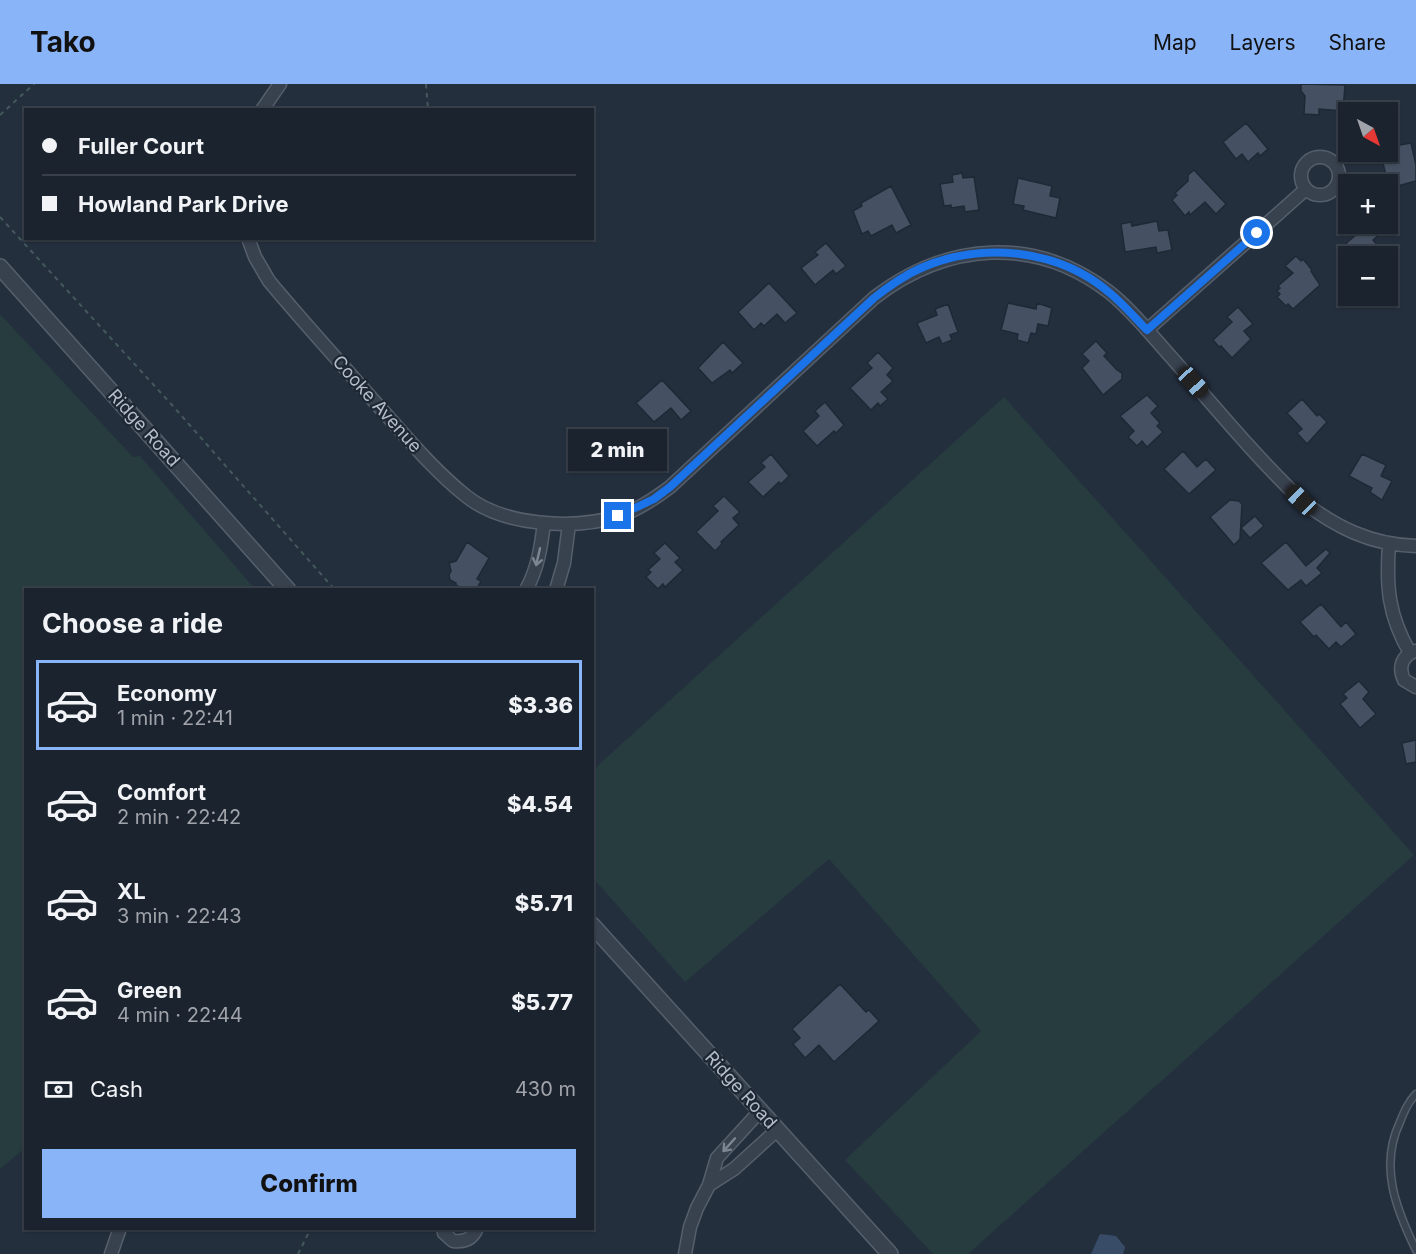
<!DOCTYPE html>
<meta charset="utf-8">
<style>
body{margin:0;font-family:Inter,sans-serif;background:#242b36;color:#f1f3f6;height:100vh;display:flex;flex-direction:column;font-size:22px;white-space:nowrap}
*{box-sizing:border-box;margin:0}
p{font-size:20px;color:#a0a4aa}
.icon{flex:none;width:33px;height:33px;fill:none;stroke:currentColor;stroke-width:2;stroke-linecap:round;stroke-linejoin:round}
.map{position:relative;flex:1;overflow:hidden}
.details{position:absolute;left:24px;top:504px;width:570px;height:642px;display:flex;flex-direction:column;background:#1b232e;border-radius:0px;box-shadow:0 2px 4px #0004,0 0 0 2px #39404a}
.details>*{flex:none}
.top-card{position:absolute;left:24px;top:24px;width:570px;height:132px;border-radius:0px;box-shadow:0 2px 4px #0004,0 0 0 2px #39404a;display:grid;align-content:center;height:132px;padding:0 18px;background:#1b232e}
.needle{width:39px;rotate:140deg}
.tools{position:absolute;left:1338px;top:18px;display:grid;gap:12px}
.tools a{display:grid;place-items:center;width:60px;height:60px;border-radius:0px;background:#1b232e;box-shadow:0 2px 4px #0004,0 0 0 2px #39404a;font-size:30px}
.end{position:absolute;width:27px;height:27px;margin:-14px;border:8px solid #1a73e8;background:#fff;box-shadow:0 0 0 3px #fff}
.from{border-radius:50%}
.bubble{position:absolute;height:42px;border-radius:0px;background:#1b232e;box-shadow:0 2px 4px #0004,0 0 0 2px #39404a;font-size:20px;font-weight:800;line-height:42px;text-align:center}
.car{position:absolute;width:18px;height:36px;margin:-18px -9px;border-radius:8px;box-shadow:0 0 4px 2px #0007;background:linear-gradient(#222 24%,#8ab4d8 0 40%,#222 0 76%,#8ab4d8 0 86%,#222 0)}
.top-card b{display:flex;align-items:center;gap:21px;height:57px;font-size:22px}
.top-card b+b{border-top:2px solid #39404a}
.top-card i{width:15px;height:15px;background:#f1f3f6}
ul{padding:0;list-style:none}
li{display:flex;align-items:center;gap:18px;height:90px;margin:0 12px 9px;padding:0 6px;border:3px solid transparent;border-radius:0px}
li div{flex:1}
li b{display:block;font-size:22px}
li em{font-style:normal;font-weight:800}
li.active{border-color:#8ab4f8}
li>.icon{width:54px;height:54px;stroke-width:1.5}
h2{padding:0 18px;font-size:27px;line-height:72px}
.pay{display:flex;align-items:center;gap:15px;height:66px;padding:0 18px;font-size:22px}
.pay p{margin-inline-start:auto}
.cta{display:flex;gap:12px;margin-top:auto;padding:12px 18px}
.cta a{flex:1;height:69px;border-radius:0px;background:#8ab4f8;color:#111;font-size:24px;font-weight:800;line-height:69px;text-align:center}
header{display:flex;align-items:center;gap:36px;box-sizing:border-box;height:84px;padding:0 30px;background:#8ab4f8;color:#111}
header strong{font-size:28px}
nav{display:flex;gap:33px;margin-inline-start:auto;font-size:21px}
.map>svg:first-child{display:block}
.green{fill:#263c3f}
.water{fill:#394c67}
.building{fill:#455162;stroke:#1f2835;stroke-width:1.5}
.lines{fill:none;stroke-linecap:round;stroke-linejoin:round}
.service-casing{stroke:#565f6c;stroke-width:9}
.minor-casing{stroke:#565f6c;stroke-width:15}
.tertiary-casing{stroke:#565f6c;stroke-width:18}
.path{stroke:#44595c;stroke-width:2;stroke-dasharray:4.5 4.5;stroke-linecap:butt}
.service{stroke:#38414e;stroke-width:6}
.minor{stroke:#38414e;stroke-width:12}
.tertiary{stroke:#38414e;stroke-width:15}
.oneway{stroke:#7c8592}
.route{stroke:#1a73e8;stroke-width:8}
.labels{text-anchor:middle;stroke-width:4.5;stroke-linejoin:round;paint-order:stroke}
.street-label{font-size:18px;fill:#b4bcc9;stroke:#1d2633}
</style>
<header>
<strong>Tako</strong>
<nav><a>Map</a><a>Layers</a><a>Share</a></nav>
</header>
<div class="map">
<svg width="1416" height="1170" viewBox="0 0 1416 1170">
<rect width="100%" height="100%" fill="#242f3e"/>
<!-- green -->
<path class="green" d="M 0,230 L 133,373 L 140,372 L 255,505 L 26,506 L 26,1063 L 0,1085 Z
M 1004,313 L 1414,771 L 968,1170 L 933,1170 L 845,1076 L 981,947 L 829,775 L 685,898 L 593,794 L 593,686 Z"/>
<!-- water -->
<path class="water" d="M 1100,1150 L 1116,1152 L 1125,1163 L 1123,1170 L 1091,1170 Z"/>
<!-- building -->
<path class="building" d="M 1301,0 L 1345,1 L 1343,27 L 1319,25 L 1319,31 L 1304,30 L 1305,12 L 1301,7 Z
M 1246,39 L 1268,65 L 1260,72 L 1258,69 L 1248,78 L 1242,70 L 1236,75 L 1223,58 Z
M 1411,59 L 1416,81 L 1416,97 L 1394,103 L 1392,93 L 1387,95 L 1380,68 L 1388,68 L 1388,63 Z
M 1194,86 L 1226,120 L 1216,130 L 1205,118 L 1190,131 L 1189,128 L 1185,132 L 1172,116 L 1177,111 L 1175,109 L 1188,97 L 1188,91 Z
M 962,89 L 963,94 L 974,93 L 979,126 L 965,128 L 964,122 L 951,124 L 951,121 L 944,122 L 940,100 L 953,98 L 952,91 Z
M 1018,94 L 1052,102 L 1050,112 L 1060,114 L 1056,134 L 1023,126 L 1024,122 L 1013,120 Z
M 891,102 L 911,141 L 896,149 L 892,141 L 871,152 L 868,147 L 862,150 L 853,127 L 862,122 L 861,119 Z
M 1157,137 L 1159,147 L 1168,146 L 1172,166 L 1157,169 L 1156,163 L 1125,168 L 1121,140 L 1131,138 L 1132,142 Z
M 1353,140 L 1375,140 L 1382,148 L 1373,156 L 1380,164 L 1370,172 L 1349,172 L 1341,164 L 1360,147 Z
M 826,159 L 846,182 L 836,190 L 833,186 L 815,201 L 801,184 L 818,171 L 815,168 Z
M 1296,172 L 1301,177 L 1303,175 L 1312,186 L 1311,187 L 1320,201 L 1293,225 L 1288,220 L 1286,222 L 1277,213 L 1280,210 L 1277,207 L 1280,204 L 1278,202 L 1293,189 L 1285,182 Z
M 769,199 L 797,229 L 785,239 L 777,230 L 764,242 L 761,239 L 754,246 L 738,228 Z
M 1008,219 L 1036,225 L 1037,219 L 1052,224 L 1048,242 L 1038,240 L 1036,250 L 1031,249 L 1028,259 L 1017,256 L 1018,250 L 1001,246 Z
M 948,220 L 958,248 L 950,251 L 952,256 L 942,260 L 939,253 L 926,259 L 917,239 L 937,231 L 935,225 Z
M 1238,223 L 1253,240 L 1244,247 L 1251,255 L 1232,274 L 1221,262 L 1219,263 L 1213,256 L 1232,238 L 1227,233 Z
M 1096,257 L 1107,269 L 1104,272 L 1117,286 L 1122,289 L 1122,295 L 1103,311 L 1082,284 L 1089,277 L 1082,270 Z
M 723,258 L 743,279 L 732,289 L 730,286 L 712,299 L 698,284 Z
M 878,268 L 893,284 L 887,291 L 893,297 L 881,308 L 888,315 L 880,322 L 878,319 L 871,326 L 850,304 L 872,284 L 867,279 Z
M 662,296 L 691,327 L 681,336 L 671,324 L 654,338 L 636,319 Z
M 1147,311 L 1158,322 L 1151,329 L 1160,339 L 1157,342 L 1163,348 L 1147,363 L 1142,357 L 1137,362 L 1128,353 L 1134,347 L 1120,332 Z
M 1302,315 L 1317,332 L 1319,330 L 1327,338 L 1307,360 L 1297,349 L 1302,345 L 1287,329 Z
M 825,318 L 844,341 L 836,349 L 834,347 L 817,362 L 803,347 L 819,332 L 815,327 Z
M 1183,367 L 1197,383 L 1206,375 L 1216,386 L 1189,410 L 1164,385 Z
M 771,370 L 789,392 L 781,400 L 779,398 L 763,413 L 748,398 L 765,383 L 761,379 Z
M 1362,370 L 1386,381 L 1381,392 L 1392,397 L 1382,416 L 1370,408 L 1372,404 L 1349,392 Z
M 724,412 L 740,428 L 733,434 L 739,441 L 721,458 L 722,460 L 715,467 L 696,448 L 718,427 L 713,422 Z
M 1230,416 L 1239,417 L 1242,420 L 1240,455 L 1234,461 L 1210,433 Z
M 1255,432 L 1264,442 L 1250,454 L 1241,444 Z
M 467,458 L 489,474 L 477,495 L 481,497 L 476,506 L 464,506 L 455,500 L 456,499 L 450,496 L 449,491 L 451,487 L 449,479 L 456,477 Z
M 1286,458 L 1306,482 L 1326,465 L 1330,469 L 1317,484 L 1322,489 L 1306,502 L 1301,496 L 1288,506 L 1261,479 Z
M 665,459 L 680,474 L 675,478 L 683,486 L 665,503 L 663,500 L 658,505 L 646,493 L 651,488 L 648,486 L 660,475 L 654,469 Z
M 1321,520 L 1341,543 L 1346,538 L 1356,550 L 1341,563 L 1336,558 L 1329,565 L 1316,551 L 1314,553 L 1300,538 Z
M 1359,597 L 1369,608 L 1363,615 L 1376,630 L 1360,644 L 1340,620 L 1347,614 L 1343,610 Z
M 1416,656 L 1416,678 L 1406,680 L 1402,659 Z
M 840,900 L 866,928 L 869,926 L 879,937 L 834,978 L 819,961 L 805,974 L 793,960 L 800,954 L 792,945 Z"/>
<g class="lines">
<defs>
<path id="service" d="M 1416,1010 C 1408,1018 1404,1028 1400,1038 C 1379,1082 1396,1125 1416,1166"/>
<path id="minor" d="M 262,26 L 280,0
M1301 92a19 19 0 1 1 38 0a19 19 0 1 1-38 0Z
M 248,154 L 255,173 L 269,197 C 303,238 339,277 374,317 C 403,349 432,385 466,412 C 503,442 574,446 619,432 C 638,426 654,415 670,403 L 874,214 C 947,158 1035,151 1109,208 C 1133,227 1152,252 1172,274 C 1214,322 1255,372 1301,416 C 1335,443 1371,461 1416,462
M 1147,246 L 1306,105
M 1389,460 C 1386,502 1388,531 1410,569
M 526,506 C 538,484 541,463 544,439
M 556,506 L 564,479 L 569,440
M 1415,567 C 1402,572 1398,583 1404,596 L 1416,603
M 709,1101 L 734,1085 L 777,1046
M 443,1144 L 444,1149 L 453,1157 C 464,1158 472,1156 477,1144
M 111,1170 L 120,1144
M 685,1170 L 690,1143 L 697,1124 L 709,1101 L 717,1074 L 760,1027"/>
<path id="tertiary" d="M 0,183 L 288,506
M 592,841 L 890,1170"/>
</defs>
<!-- service casing -->
<use href="#service" class="service-casing"/>
<!-- minor casing -->
<use href="#minor" class="minor-casing"/>
<!-- tertiary casing -->
<use href="#tertiary" class="tertiary-casing"/>
<!-- path -->
<path class="path" d="M 426,0 L 428,26
M 0,31 L 34,0
M 0,133 L 172,321 L 335,506
M 298,1170 L 311,1144"/>
<!-- service -->
<use href="#service" class="service"/>
<!-- minor -->
<use href="#minor" class="minor"/>
<!-- tertiary -->
<use href="#tertiary" class="tertiary"/>
</g>
<!-- one-way arrows -->
<defs><path id="oneway-shaft" d="M-6 0H5M1.5-3L5.5 0L1.5 3" fill="none" stroke-width="1.6" stroke-linecap="round" stroke-linejoin="round" transform="scale(1.5)"/></defs>
<g class="oneway">
<use href="#oneway-shaft" transform="translate(538 473) rotate(103)"/>
<use href="#oneway-shaft" transform="translate(729 1061) rotate(132)"/>
</g>
<g class="lines">
<!-- route -->
<path class="route" d="M 618,432 L 654,415 L 670,403 L 874,214 C 889,202 903,192 921,184 C 982,157 1060,165 1111,210 C 1124,221 1135,234 1147,246 L 1257,149"/>
</g>
<g class="labels">
<!-- street labels -->
<g class="street-label">
<text transform="translate(377 320) rotate(48)" y="6">Cooke Avenue</text>
<text transform="translate(144 344) rotate(48)" y="6">Ridge Road</text>
<text transform="translate(741 1006) rotate(48)" y="6">Ridge Road</text>
</g>
</g>
</svg>
<div class="tools">
<a><svg class="needle" viewBox="-14 -14 28 28"><path d="M0-13l5 13h-10z" fill="#e53935"/><path d="M0 13l5-13h-10z" fill="#a0a4aa"/></svg></a>
<a>+</a>
<a>−</a>
</div>
<i class="end from" style="left:1257px;top:149px"></i>
<i class="end" style="left:618px;top:432px"></i>
<div class="bubble" style="left:568px;top:345px;width:99px">2 min</div>
<i class="car" style="left:1193px;top:298px;rotate:138deg"></i>
<i class="car" style="left:1301px;top:416px;rotate:314deg"></i>
<div class="top-card">
<b><i class="from"></i>Fuller Court</b>
<b><i></i>Howland Park Drive</b>
</div>
<section class="details">
<h2>Choose a ride</h2>
<ul>
<li class="active"><svg class="icon" aria-label="car" viewBox="0 0 24 24"><path d="M5 17H2v-5l4-1 3-4h7l3 4 3 1v5h-3M9 17h6M6 11h13"/><circle cx="7" cy="17" r="2"/><circle cx="17" cy="17" r="2"/></svg><div><b>Economy</b><p>1 min · 22:41</p></div><em>$3.36</em></li>
<li><svg class="icon" aria-label="car" viewBox="0 0 24 24"><path d="M5 17H2v-5l4-1 3-4h7l3 4 3 1v5h-3M9 17h6M6 11h13"/><circle cx="7" cy="17" r="2"/><circle cx="17" cy="17" r="2"/></svg><div><b>Comfort</b><p>2 min · 22:42</p></div><em>$4.54</em></li>
<li><svg class="icon" aria-label="car" viewBox="0 0 24 24"><path d="M5 17H2v-5l4-1 3-4h7l3 4 3 1v5h-3M9 17h6M6 11h13"/><circle cx="7" cy="17" r="2"/><circle cx="17" cy="17" r="2"/></svg><div><b>XL</b><p>3 min · 22:43</p></div><em>$5.71</em></li>
<li><svg class="icon" aria-label="car" viewBox="0 0 24 24"><path d="M5 17H2v-5l4-1 3-4h7l3 4 3 1v5h-3M9 17h6M6 11h13"/><circle cx="7" cy="17" r="2"/><circle cx="17" cy="17" r="2"/></svg><div><b>Green</b><p>4 min · 22:44</p></div><em>$5.77</em></li>
</ul>
<div class="pay"><svg class="icon" aria-label="cash" viewBox="0 0 24 24"><path d="M3 7h18v10H3z"/><circle cx="12" cy="12" r="2"/></svg>Cash<p>430 m</p></div>
<div class="cta"><a>Confirm</a></div>
</section>
</div>
